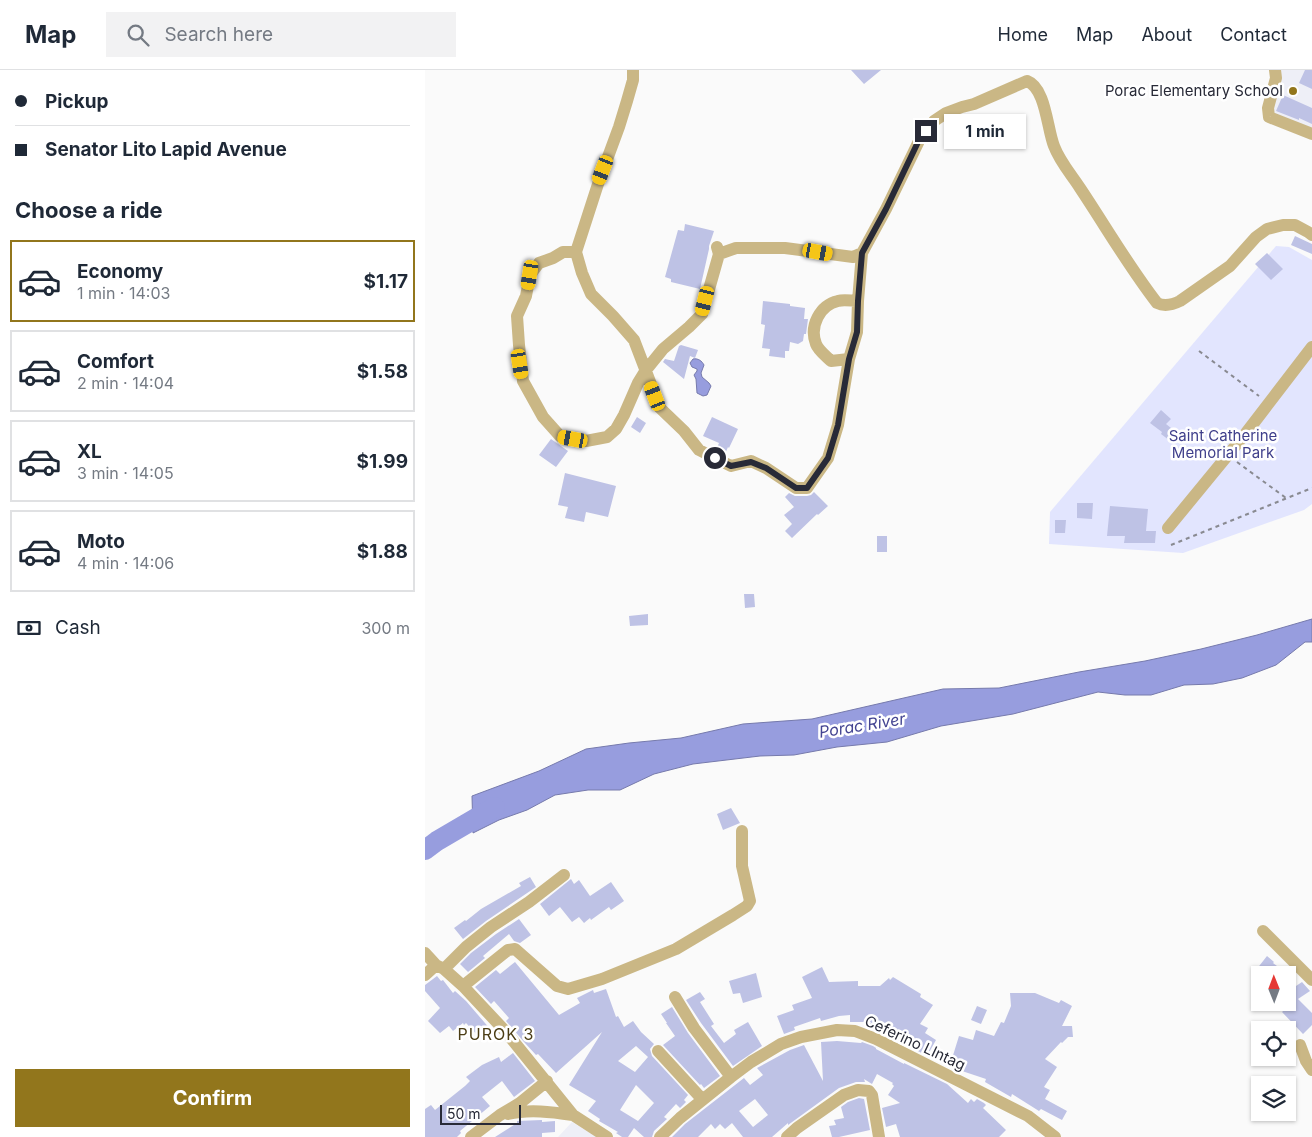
<!DOCTYPE html>
<meta charset="utf-8">
<style>
body{margin:0;font-family:Inter,sans-serif;background:#f2f2f3;color:#1f2937;height:100vh;display:flex;flex-direction:column;font-size:19px;white-space:nowrap}
*{box-sizing:border-box;margin:0}
p{font-size:16px;color:#747a83}
.icon{flex:none;width:28px;height:28px;fill:none;stroke:currentColor;stroke-width:2;stroke-linecap:round;stroke-linejoin:round}
.map{position:relative;flex:1;overflow:hidden}
.drawer{display:flex;flex-direction:column;background:#fff;width:425px}
.drawer>*{flex:none}
.banner{display:grid;align-content:center;height:110px;padding:0 15px;background:#fff}
.needle{width:32px;rotate:359deg}
.buttons{position:absolute;left:826px;top:896px;display:grid;gap:10px}
.buttons a{display:grid;place-items:center;width:45px;height:45px;border-radius:0px;background:#fff;box-shadow:0 1px 4px #0004;font-size:25px}
.scale{position:absolute;left:15px;bottom:12px;width:81px;box-sizing:border-box;padding-left:5px;border:2px solid #282a37;border-top:0;font-size:14px;line-height:18px;white-space:nowrap;color:#282a37;-webkit-text-stroke:4px #fff;paint-order:stroke}
.end{position:absolute;width:22px;height:22px;margin:-11px;border:6px solid #282a37;background:#fff;box-shadow:0 0 0 2px #fff}
.from{border-radius:50%}
.bubble{position:absolute;height:35px;border-radius:0px;background:#fff;box-shadow:0 1px 4px #0004;font-size:16px;font-weight:700;line-height:35px;text-align:center}
.car{position:absolute;width:15px;height:30px;margin:-15px -8px;border-radius:6px;box-shadow:0 0 4px 1px #0007;background:linear-gradient(#f5c518 24%,#345 0 40%,#f5c518 0 76%,#345 0 86%,#f5c518 0)}
.banner b{display:flex;align-items:center;gap:18px;height:48px;font-size:19px}
.banner b+b{border-top:1px solid #e0e1e3}
.banner i{width:12px;height:12px;background:#1f2937}
ul{padding:0;list-style:none}
li{display:flex;align-items:center;gap:15px;height:82px;margin:0 10px 8px;padding:0 5px;border:2px solid #e0e1e3;border-radius:0px}
li div{flex:1}
li b{display:block;font-size:19px}
li em{font-style:normal;font-weight:700}
li.selected{border-color:#92761c}
li>.icon{width:45px;height:45px;stroke-width:1.5}
h2{padding:0 15px;font-size:22px;line-height:60px}
.pay{display:flex;align-items:center;gap:12px;height:55px;padding:0 15px;font-size:19px}
.pay p{margin-inline-start:auto}
.action{display:flex;gap:10px;margin-top:auto;padding:10px 15px}
.action a{flex:1;height:58px;border-radius:0px;background:#92761c;color:#fff;font-size:20px;font-weight:700;line-height:58px;text-align:center}
header{display:flex;align-items:center;gap:30px;box-sizing:border-box;height:70px;padding:0 25px;background:#fff;border-bottom:1px solid #e0e1e3}
header strong{font-size:24px}
nav{display:flex;gap:28px;margin-inline-start:auto;font-size:18px}
.search{width:350px;height:45px;background:#f2f2f3;display:flex;align-items:center;gap:12px;box-sizing:border-box;padding:0 18px;border-radius:0px;color:#747a83;font-size:19px}
main{display:flex;flex:1;min-height:0}
.map>svg:first-child{display:block}
.built{fill:#eeeff7}
.green{fill:#e2e5fe}
.water{fill:#979dde;stroke:#767aac}
.lines{fill:none;stroke-linecap:round;stroke-linejoin:round}
.river{stroke:#979dde;stroke-width:20}
.building{fill:#bec2e5;fill-rule:evenodd}
.path{stroke:#898a91;stroke-width:2;stroke-dasharray:4 4;stroke-linecap:butt}
.minor{stroke:#cab785;stroke-width:12}
.route{stroke:#282a37;stroke-width:6}
.poi-dot{fill:#92761c;stroke:#fff;stroke-width:2}
.labels{text-anchor:middle;stroke-width:5;stroke-linejoin:round;paint-order:stroke}
.poi-label{font-size:15px;fill:#282a37;stroke:#fff;text-anchor:end}
.park-label{font-size:15px;fill:#3f3f8b;stroke:#fff}
.street-label{font-size:15px;fill:#282a37;stroke:#fff}
.water-label{font-size:16px;font-style:italic;fill:#444592;stroke:#fff}
.neighbourhood-label{font-size:16px;letter-spacing:1px;fill:#4b3d15;stroke:#fff}
</style>
<header>
<strong>Map</strong>
<div class="search"><svg class="icon" aria-label="search" viewBox="0 0 24 24"><circle cx="10" cy="10" r="6"/><path d="M15 15l6 6"/></svg>Search here</div>
<nav><a>Home</a><a>Map</a><a>About</a><a>Contact</a></nav>
</header>
<main>
<section class="drawer">
<div class="banner">
<b><i class="from"></i>Pickup</b>
<b><i></i>Senator Lito Lapid Avenue</b>
</div>
<h2>Choose a ride</h2>
<ul>
<li class="selected"><svg class="icon" aria-label="car" viewBox="0 0 24 24"><path d="M5 17H2v-5l4-1 3-4h7l3 4 3 1v5h-3M9 17h6M6 11h13"/><circle cx="7" cy="17" r="2"/><circle cx="17" cy="17" r="2"/></svg><div><b>Economy</b><p>1 min · 14:03</p></div><em>$1.17</em></li>
<li><svg class="icon" aria-label="car" viewBox="0 0 24 24"><path d="M5 17H2v-5l4-1 3-4h7l3 4 3 1v5h-3M9 17h6M6 11h13"/><circle cx="7" cy="17" r="2"/><circle cx="17" cy="17" r="2"/></svg><div><b>Comfort</b><p>2 min · 14:04</p></div><em>$1.58</em></li>
<li><svg class="icon" aria-label="car" viewBox="0 0 24 24"><path d="M5 17H2v-5l4-1 3-4h7l3 4 3 1v5h-3M9 17h6M6 11h13"/><circle cx="7" cy="17" r="2"/><circle cx="17" cy="17" r="2"/></svg><div><b>XL</b><p>3 min · 14:05</p></div><em>$1.99</em></li>
<li><svg class="icon" aria-label="car" viewBox="0 0 24 24"><path d="M5 17H2v-5l4-1 3-4h7l3 4 3 1v5h-3M9 17h6M6 11h13"/><circle cx="7" cy="17" r="2"/><circle cx="17" cy="17" r="2"/></svg><div><b>Moto</b><p>4 min · 14:06</p></div><em>$1.88</em></li>
</ul>
<div class="pay"><svg class="icon" aria-label="cash" viewBox="0 0 24 24"><path d="M3 7h18v10H3z"/><circle cx="12" cy="12" r="2"/></svg>Cash<p>300 m</p></div>
<div class="action"><a>Confirm</a></div>
</section>
<div class="map">
<svg width="887" height="1067" viewBox="0 0 887 1067">
<rect width="100%" height="100%" fill="#fafafa"/>
<!-- built -->
<path class="built" d="M 854,0 L 887,0 L 887,58 L 842,41 Z
M 147,1052 L 172,1067 L 133,1067 Z"/>
<!-- green -->
<path class="green" d="M 851,176 L 864,177 L 887,190 L 887,434 L 879,440 L 758,483 L 624,474 L 625,442 Z"/>
<!-- water -->
<path class="water" d="M 268,289 C 273,288 277,291 279,295 L 276,303 L 277,307 L 284,313 L 286,316 L 282,325 L 278,326 L 272,323 L 271,309 L 269,305 L 272,301 L 272,299 L 267,297 L 265,293 Z
M 887,549 L 887,572 L 880,572 L 851,595 L 817,608 L 788,614 L 759,615 L 726,625 L 700,625 L 673,622 L 588,644 L 516,656 L 462,672 L 412,677 L 369,685 L 335,686 L 268,694 L 229,704 L 195,720 L 163,720 L 130,725 L 102,740 L 74,750 L 48,763 L 47,726 L 114,701 L 161,679 L 204,673 L 256,668 L 318,654 L 387,649 L 518,619 L 574,618 L 654,602 L 720,591 L 776,579 L 832,565 Z"/>
<g class="lines">
<!-- river -->
<path class="river" d="M 0,780 L 12,771 L 70,737"/>
</g>
<!-- building -->
<path class="building" d="M 426,0 L 456,0 L 439,14 Z
M 880,0 L 887,0 L 887,19 L 874,13 Z
M 858,25 L 887,38 L 887,54 L 874,48 L 874,50 L 851,41 Z
M 260,154 L 289,161 L 284,176 L 284,179 L 275,219 L 246,212 L 246,209 L 240,207 L 253,160 L 259,161 Z
M 870,166 L 887,174 L 887,184 L 866,175 Z
M 842,183 L 858,199 L 846,210 L 830,194 Z
M 338,231 L 365,234 L 365,236 L 380,238 L 379,249 L 383,249 L 381,264 L 379,264 L 378,271 L 373,274 L 365,272 L 364,281 L 360,281 L 360,288 L 344,286 L 345,279 L 337,278 L 340,255 L 336,254 Z
M 256,275 L 273,280 L 270,288 L 265,286 L 259,309 L 238,292 L 240,289 L 249,291 L 254,276 Z
M 736,340 L 746,349 L 741,354 L 751,362 L 744,370 L 736,364 L 737,362 L 725,353 Z
M 212,347 L 221,353 L 215,363 L 206,357 Z
M 287,347 L 313,359 L 304,378 L 303,377 L 300,384 L 291,380 L 294,373 L 278,366 Z
M 126,369 L 143,381 L 131,397 L 114,385 Z
M 140,403 L 191,416 L 183,447 L 161,442 L 159,452 L 140,448 L 143,437 L 133,435 Z
M 389,422 L 403,436 L 393,445 L 392,444 L 367,468 L 360,461 L 367,454 L 359,445 L 369,437 L 360,427 L 364,423 L 370,426 L 382,426 L 386,425 Z
M 652,433 L 668,433 L 667,449 L 652,448 Z
M 685,436 L 723,439 L 721,461 L 731,461 L 730,473 L 699,473 L 700,466 L 682,466 Z
M 630,450 L 641,450 L 640,463 L 630,463 Z
M 452,466 L 462,466 L 462,482 L 452,482 Z
M 319,524 L 329,524 L 330,537 L 320,538 Z
M 223,544 L 223,555 L 205,556 L 204,546 Z
M 306,738 L 315,753 L 298,760 L 292,744 Z
M 105,807 L 111,817 L 61,851 L 38,869 L 29,858 L 40,850 L 41,851 L 56,839 L 96,816 L 94,813 Z
M 146,809 L 149,814 L 154,810 L 165,826 L 186,812 L 199,831 L 186,840 L 184,837 L 166,850 L 165,848 L 159,853 L 154,847 L 147,852 L 135,837 L 124,846 L 115,834 Z
M 94,849 L 106,865 L 95,873 L 89,871 L 84,864 L 58,886 L 60,888 L 43,902 L 35,894 L 46,883 L 71,864 Z
M 842,886 L 849,892 L 848,893 L 856,899 L 852,905 L 838,905 L 831,900 Z
M 90,892 L 134,945 L 155,933 L 152,928 L 168,920 L 169,923 L 181,919 L 191,947 L 193,946 L 199,957 L 208,951 L 216,962 L 229,974 L 225,979 L 227,986 L 263,1025 L 259,1030 L 261,1032 L 255,1038 L 251,1034 L 239,1047 L 242,1049 L 229,1061 L 227,1067 L 219,1067 L 209,1058 L 203,1067 L 197,1067 L 191,1063 L 193,1062 L 174,1051 L 175,1049 L 163,1041 L 171,1031 L 144,1015 L 177,962 L 131,1003 L 113,984 L 111,985 L 99,972 L 81,951 L 84,948 L 69,931 L 66,934 L 50,917 L 71,900 L 75,904 ZM 211,976 L 223,987 L 210,1002 L 193,991 ZM 211,1015 L 229,1033 L 213,1051 L 195,1040 Z
M 397,897 L 404,912 L 433,911 L 433,916 L 455,916 L 464,908 L 465,910 L 468,907 L 496,924 L 495,927 L 508,935 L 495,954 L 503,958 L 500,963 L 511,970 L 502,986 L 471,969 L 444,957 L 446,952 L 425,952 L 425,945 L 414,946 L 396,951 L 395,948 L 369,957 L 370,960 L 359,964 L 352,946 L 369,940 L 367,935 L 387,928 L 377,907 Z
M 331,903 L 337,927 L 318,933 L 315,923 L 308,924 L 304,911 Z
M 12,906 L 16,911 L 18,910 L 28,923 L 30,921 L 41,931 L 66,960 L 56,969 L 41,953 L 39,955 L 38,953 L 28,961 L 24,956 L 15,963 L 3,951 L 15,938 L 0,921 L 0,915 Z
M 877,912 L 885,921 L 873,929 L 887,943 L 887,955 L 878,964 L 857,942 L 871,929 L 865,920 Z
M 275,922 L 280,929 L 275,932 L 289,954 L 286,956 L 299,973 L 311,964 L 309,960 L 323,952 L 337,976 L 308,996 L 276,953 L 261,930 Z
M 585,923 L 610,923 L 634,933 L 636,930 L 647,936 L 637,956 L 647,956 L 648,967 L 643,967 L 637,973 L 636,972 L 620,989 L 632,997 L 619,1017 L 625,1020 L 620,1029 L 642,1041 L 637,1050 L 616,1039 L 614,1041 L 587,1024 L 586,1027 L 560,1012 L 561,1009 L 537,1001 L 525,995 L 534,966 L 548,970 L 551,960 L 569,966 L 576,952 L 579,953 L 586,936 Z
M 552,936 L 562,940 L 556,954 L 546,950 Z
M 247,937 L 263,963 L 295,1006 L 279,1018 L 276,1014 L 275,1015 L 238,975 L 250,966 L 241,953 L 242,953 L 236,944 Z
M 412,971 L 436,973 L 437,972 L 448,976 L 451,978 L 451,979 L 479,994 L 479,993 L 522,1014 L 543,1033 L 546,1029 L 549,1032 L 552,1029 L 559,1033 L 561,1035 L 558,1038 L 581,1060 L 574,1067 L 475,1067 L 471,1054 L 461,1057 L 457,1038 L 475,1033 L 463,1025 L 469,1016 L 467,1014 L 468,1013 L 452,1004 L 447,1014 L 439,1009 L 440,1012 L 431,1012 L 414,1018 L 363,1055 L 363,1053 L 347,1067 L 318,1067 L 307,1053 L 300,1059 L 295,1054 L 290,1059 L 286,1054 L 273,1067 L 247,1067 L 260,1054 L 319,1008 L 325,1015 L 338,1005 L 332,998 L 365,980 L 379,975 L 398,1011 L 396,972 ZM 330,1029 L 343,1045 L 328,1057 L 314,1041 Z
M 88,983 L 110,1011 L 89,1027 L 77,1011 L 57,1027 L 65,1036 L 35,1061 L 36,1063 L 32,1067 L 0,1067 L 0,1039 L 6,1035 L 10,1040 L 40,1016 L 45,1011 L 41,1007 L 57,995 L 74,987 L 76,992 Z
M 434,1028 L 439,1029 L 445,1060 L 414,1067 L 407,1067 L 404,1056 L 411,1055 L 409,1050 L 419,1048 L 416,1037 L 423,1032 Z
M 117,1050 L 117,1052 L 130,1051 L 130,1062 L 117,1063 L 117,1067 L 70,1067 L 92,1053 L 92,1051 Z"/>
<g class="lines">
<!-- path -->
<path class="path" d="M 774,281 L 834,326
M 812,392 L 861,428
M 746,475 L 887,418"/>
<!-- minor -->
<path class="minor" d="M 208,0 L 208,10 L 202,31 L 194,57 L 173,114 L 151,182 L 157,203 L 166,224 L 188,246 L 209,270 L 235,338 L 259,361 L 274,380 L 306,396 L 326,391 L 341,398 L 371,418 L 382,418 L 403,388 L 413,355 L 424,289 L 432,262 L 433,231 L 437,183 L 461,139 L 494,71 L 509,51 L 521,43 L 537,37 L 549,34 L 602,11 C 621,18 622,59 629,76 C 635,92 646,104 655,118 C 681,157 704,197 732,233 C 740,237 747,235 755,231 L 805,196 L 831,167 L 842,159 L 858,155 L 870,155 L 883,162 L 887,165
M 850,0 L 851,8 L 843,38 L 844,47 L 887,64
M 292,177 L 294,184 L 311,178 L 360,178 L 428,187 L 437,183
M 151,182 L 138,182 L 128,188 L 114,193 L 105,205 L 101,226 L 92,246 L 94,275 L 98,311 L 118,347 L 135,366 L 161,371 L 182,367 L 191,359 L 199,345 L 213,313 L 221,300 L 238,279 L 264,257 L 277,244 L 294,184
M 424,289 L 406,291 C 401,286 393,280 391,274 C 384,256 395,235 413,231 C 419,229 427,231 433,231
M 743,458 L 821,363 L 887,277
M 838,861 L 887,910
M 0,883 L 11,895 L 19,899 L 38,916 L 81,962 L 148,1045 L 182,1067
M 19,899 L 41,877 L 66,857 L 104,832 L 139,805
M 0,905 L 11,895
M 38,916 L 83,880 L 90,879 L 132,916 L 143,919 L 177,909 L 251,879 L 308,845 L 322,836 L 325,831 L 317,796 L 317,761
M 250,927 L 269,958 L 306,1007
M 875,975 L 881,991 L 887,1000
M 233,981 L 277,1029
M 83,1044 C 104,1039 127,1042 148,1045
M 46,1067 L 75,1045 L 95,1033 L 122,1011
M 235,1067 L 255,1048 L 306,1007 L 326,992 L 356,974 L 376,967 L 412,960 L 430,961 L 451,969 L 603,1046 L 630,1067
M 362,1067 L 372,1058 L 419,1025 L 433,1020 L 444,1021 L 447,1025 L 454,1067"/>
</g>
<g class="lines">
<!-- route -->
<path class="route" d="M 290,388 L 306,396 L 326,392 L 341,398 L 371,418 L 382,418 L 403,388 L 413,355 L 424,289 L 432,262 L 433,231 L 437,183 L 461,139 L 494,70 L 501,61"/>
</g>
<!-- markers -->
<circle class="poi-dot" cx="868" cy="21" r="5"/>
<g class="labels">
<!-- poi labels -->
<g class="poi-label">
<text x="858" y="26">Porac Elementary School</text>
</g>
<!-- park labels -->
<g class="park-label">
<text x="798" y="371">Saint Catherine<tspan x="798" dy="17">Memorial Park</tspan></text>
</g>
<!-- street labels -->
<g class="street-label">
<text transform="translate(490 973) rotate(25)" y="5">Ceferino LIntag</text>
</g>
<!-- water labels -->
<g class="water-label">
<text transform="translate(437 655) rotate(-9)" y="6">Porac River</text>
</g>
<!-- neighbourhood labels -->
<g class="neighbourhood-label">
<text x="71" y="970">PUROK 3</text>
</g>
</g>
</svg>
<div class="buttons">
<a><svg class="needle" viewBox="-14 -14 28 28"><path d="M0-13l5 13h-10z" fill="#e53935"/><path d="M0 13l5-13h-10z" fill="#747a83"/></svg></a>
<a><svg class="icon" aria-label="locate" viewBox="0 0 24 24"><circle cx="12" cy="12" r="6"/><path d="M12 2v4M12 18v4M2 12h4M18 12h4"/></svg></a>
<a><svg class="icon" aria-label="layers" viewBox="0 0 24 24"><path d="M12 4l9 5-9 5-9-5zM3 14l9 5 9-5"/></svg></a>
</div>
<div class="scale">50 m</div>
<i class="end from" style="left:290px;top:388px"></i>
<i class="end" style="left:501px;top:61px"></i>
<div class="bubble" style="left:519px;top:44px;width:82px">1 min</div>
<i class="car" style="left:178px;top:100px;rotate:201deg"></i>
<i class="car" style="left:393px;top:182px;rotate:100deg"></i>
<i class="car" style="left:105px;top:205px;rotate:189deg"></i>
<i class="car" style="left:280px;top:231px;rotate:194deg"></i>
<i class="car" style="left:95px;top:294px;rotate:171deg"></i>
<i class="car" style="left:230px;top:326px;rotate:339deg"></i>
<i class="car" style="left:148px;top:369px;rotate:280deg"></i>
</div>
</main>
